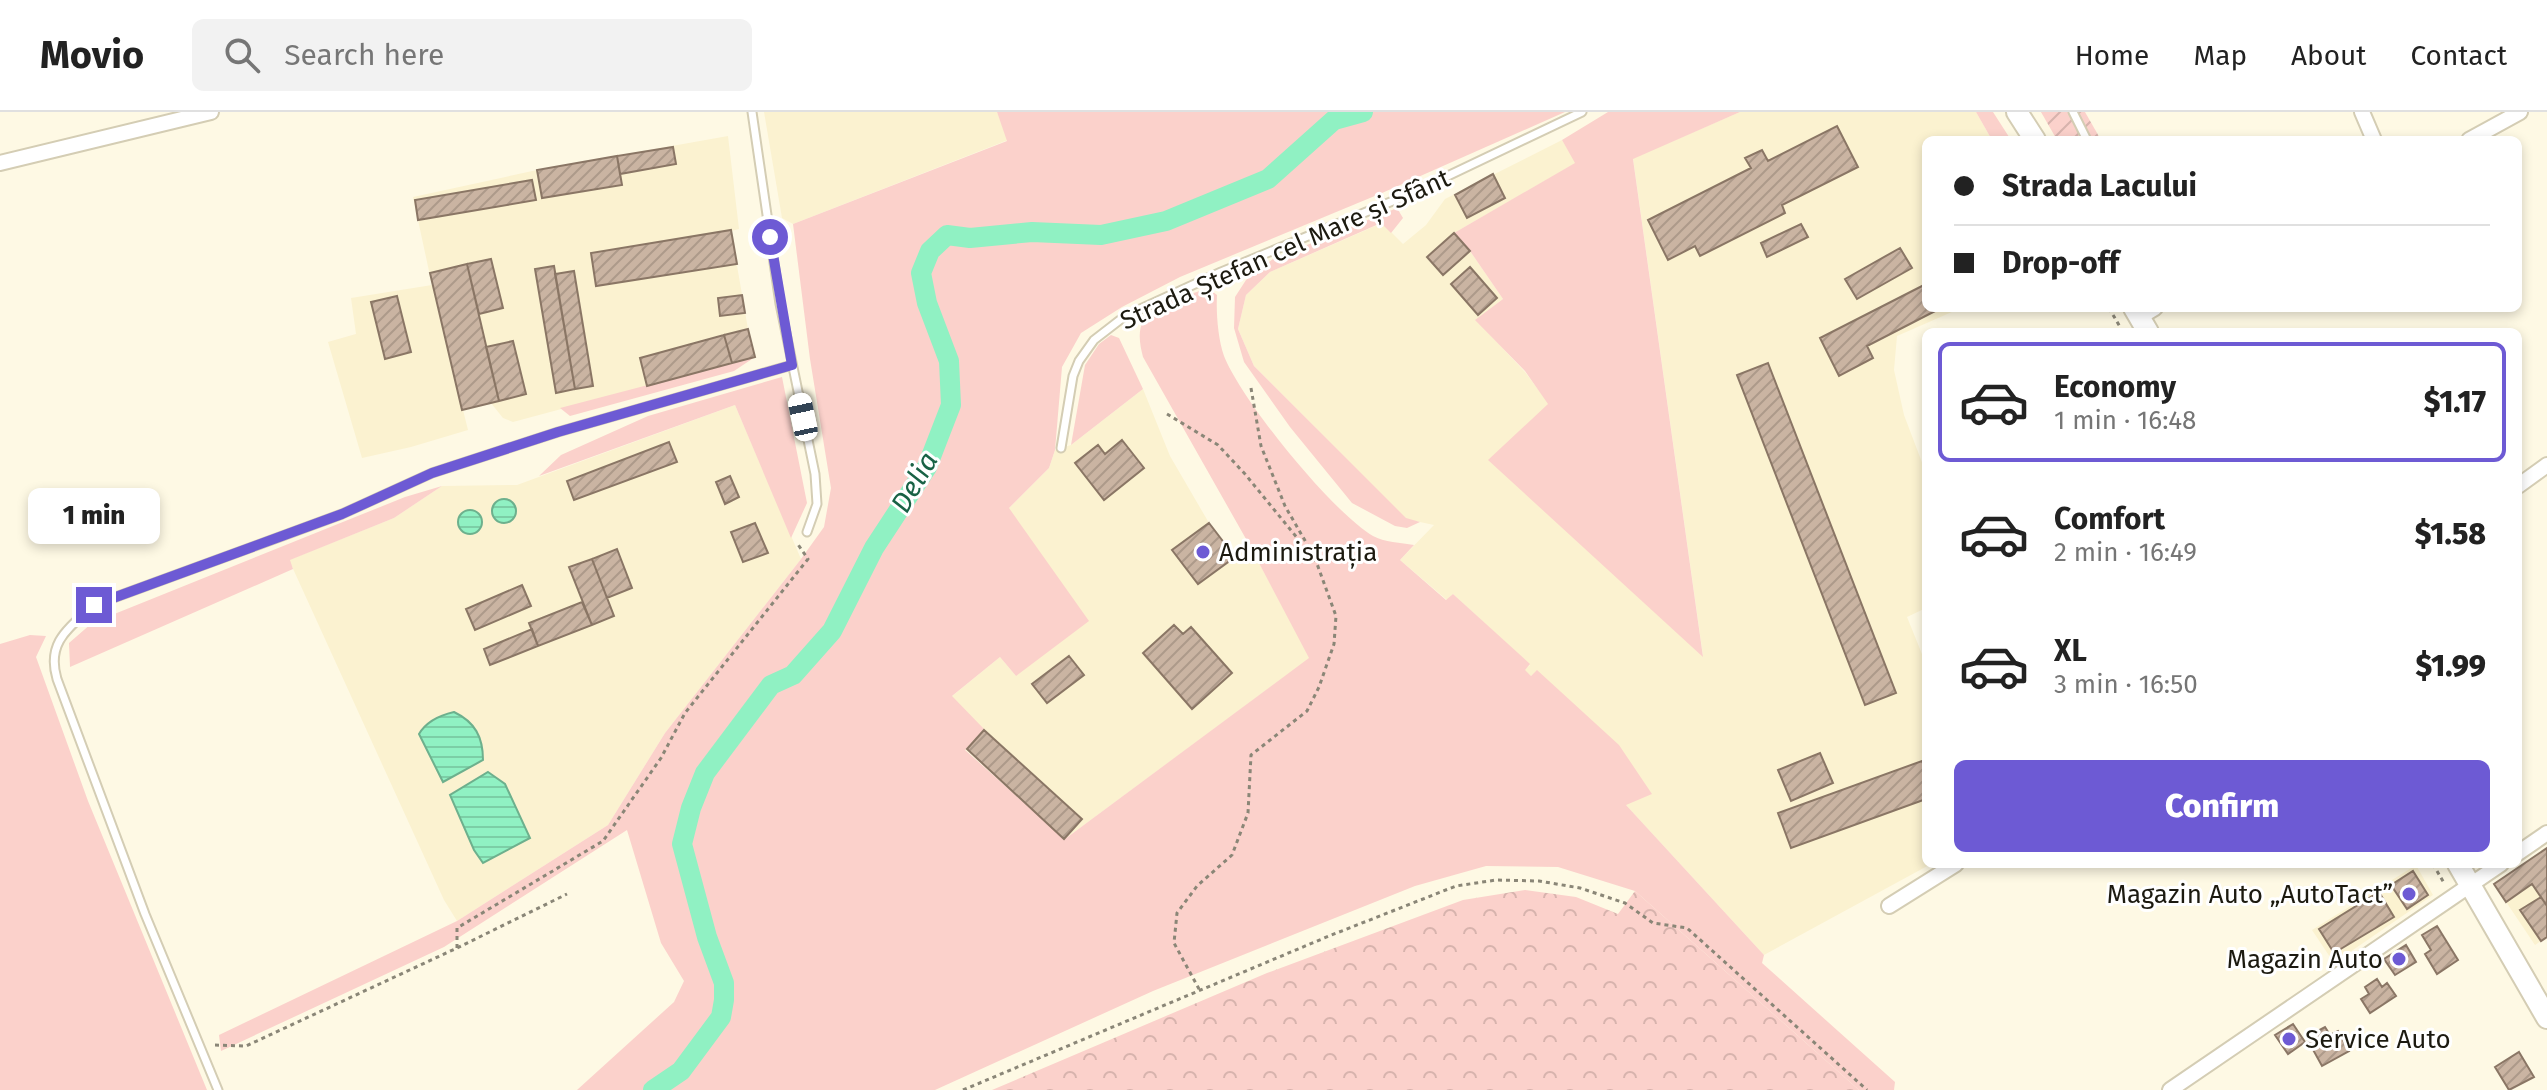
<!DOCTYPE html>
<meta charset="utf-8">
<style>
body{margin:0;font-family:"Fira Sans",sans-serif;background:#f2f2f2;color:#222;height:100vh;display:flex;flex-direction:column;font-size:30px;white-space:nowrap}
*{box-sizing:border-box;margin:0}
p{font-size:26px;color:#767676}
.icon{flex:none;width:44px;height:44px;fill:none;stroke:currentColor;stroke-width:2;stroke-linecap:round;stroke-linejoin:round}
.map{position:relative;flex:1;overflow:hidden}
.drawer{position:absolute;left:1922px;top:216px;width:600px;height:540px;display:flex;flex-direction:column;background:#fff;border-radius:12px;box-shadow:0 4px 12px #0003}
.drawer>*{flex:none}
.guide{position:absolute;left:1922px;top:24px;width:600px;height:176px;border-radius:12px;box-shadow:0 4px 12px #0003;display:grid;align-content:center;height:176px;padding:0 32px;background:#fff}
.end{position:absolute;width:36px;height:36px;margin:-18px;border:10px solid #6d5ad4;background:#fff;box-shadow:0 0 0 4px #fff}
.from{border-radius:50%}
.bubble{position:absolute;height:56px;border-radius:12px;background:#fff;box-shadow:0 4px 12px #0003;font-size:26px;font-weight:800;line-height:56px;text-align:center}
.car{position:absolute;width:24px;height:48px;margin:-24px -12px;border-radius:10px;box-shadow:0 0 6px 2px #0007;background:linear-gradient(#fff 24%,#345 0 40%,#fff 0 76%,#345 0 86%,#fff 0)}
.guide b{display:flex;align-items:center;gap:28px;height:76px;font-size:30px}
.guide b+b{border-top:2px solid #e0e0e0}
.guide i{width:20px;height:20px;background:#222}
ul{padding:14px 0 0;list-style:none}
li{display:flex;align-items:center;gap:24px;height:120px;margin:0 16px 12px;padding:0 16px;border:4px solid transparent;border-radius:12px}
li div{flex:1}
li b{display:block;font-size:30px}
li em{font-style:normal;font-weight:800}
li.active{border-color:#6d5ad4}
li>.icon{width:72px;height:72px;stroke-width:1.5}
.primary-button{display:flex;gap:16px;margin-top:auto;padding:16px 32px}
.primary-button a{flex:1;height:92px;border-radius:12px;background:#6d5ad4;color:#fff;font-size:32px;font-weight:800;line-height:92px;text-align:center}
header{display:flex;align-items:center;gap:48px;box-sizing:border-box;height:112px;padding:0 40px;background:#fff;border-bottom:2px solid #e0e0e0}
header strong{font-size:38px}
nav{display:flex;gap:44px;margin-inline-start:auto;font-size:28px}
.search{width:560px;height:72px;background:#f2f2f2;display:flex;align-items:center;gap:20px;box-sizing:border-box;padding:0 28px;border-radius:12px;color:#767676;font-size:30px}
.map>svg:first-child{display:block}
.built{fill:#fbf2d0}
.grass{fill:#fbd1cb}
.forest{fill:url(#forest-crowns)}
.garden{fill:url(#garden-furrows)}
.water{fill:url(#water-rules);stroke:#6db08d;stroke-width:2}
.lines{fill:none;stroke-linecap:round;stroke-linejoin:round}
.canal{stroke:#90f1c3;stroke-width:20}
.building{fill:url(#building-hatch);stroke:#8a7665;stroke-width:2}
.service-casing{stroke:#d4cdb4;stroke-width:11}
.minor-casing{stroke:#d4cdb4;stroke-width:18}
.secondary-casing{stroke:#d4cdb4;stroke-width:24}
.path{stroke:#8a8677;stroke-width:3;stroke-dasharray:4 4;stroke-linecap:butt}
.service{stroke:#fff;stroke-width:7}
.minor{stroke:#fff;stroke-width:14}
.secondary{stroke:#fff;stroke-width:20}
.route{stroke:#6d5ad4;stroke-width:10}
.poi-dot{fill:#6d5ad4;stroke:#fff;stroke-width:3}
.labels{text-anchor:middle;stroke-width:6;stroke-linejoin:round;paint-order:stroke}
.street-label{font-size:26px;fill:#1c1a10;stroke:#fff}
.poi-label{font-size:26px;fill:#1c1a10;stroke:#fff;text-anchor:start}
.water-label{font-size:28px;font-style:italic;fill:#186245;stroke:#fff}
</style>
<header>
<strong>Movio</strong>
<div class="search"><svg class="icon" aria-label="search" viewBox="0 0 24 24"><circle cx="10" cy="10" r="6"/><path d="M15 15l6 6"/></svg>Search here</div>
<nav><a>Home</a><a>Map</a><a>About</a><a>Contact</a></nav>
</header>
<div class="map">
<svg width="2547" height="978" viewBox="0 0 2547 978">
<defs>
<pattern id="forest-crowns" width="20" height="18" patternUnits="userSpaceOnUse" patternTransform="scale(2)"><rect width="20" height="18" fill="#fbd1cb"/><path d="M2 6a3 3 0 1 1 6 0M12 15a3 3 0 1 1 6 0" fill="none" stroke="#d7b3ad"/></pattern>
<pattern id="garden-furrows" width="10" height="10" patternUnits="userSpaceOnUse" patternTransform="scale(2)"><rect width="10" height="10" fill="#fbd1cb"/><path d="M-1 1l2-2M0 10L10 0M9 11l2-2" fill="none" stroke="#d7b3ad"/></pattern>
<pattern id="water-rules" width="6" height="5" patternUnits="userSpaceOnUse" patternTransform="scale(2)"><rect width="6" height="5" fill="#90f1c3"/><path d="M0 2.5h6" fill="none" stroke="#7ccea6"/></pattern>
<pattern id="building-hatch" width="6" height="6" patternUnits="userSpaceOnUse" patternTransform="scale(2)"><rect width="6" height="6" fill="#cab4a2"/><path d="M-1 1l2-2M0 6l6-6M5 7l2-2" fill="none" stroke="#ad9a8a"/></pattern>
</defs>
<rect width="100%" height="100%" fill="#fef9e4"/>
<!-- built -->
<path class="built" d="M 764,0 L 997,0 L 1008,28 L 793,112 L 782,106 Z
M 1740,0 L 1976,0 L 1992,28 L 1926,28 L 1926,196 L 1961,196 L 1897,224 L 1894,258 L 1904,303 L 1926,361 L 1926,496 L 1907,505 L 1926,552 L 1926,752 L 1931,752 L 1764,843 L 1625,692 L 1651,682 L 1537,559 L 1531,564 L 1524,558 L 1530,553 L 1453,482 L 1447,488 L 1400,448 L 1434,413 L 1406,407 L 1254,254 L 1238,217 L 1246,183 L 1270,160 L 1382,111 L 1403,132 L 1426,113 L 1445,87 L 1562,28 L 1576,51 L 1454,121 L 1470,139 L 1503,187 L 1476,208 L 1525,260 L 1549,292 L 1703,544 L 1633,46 Z
M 728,24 L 739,117 L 731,119 L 748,217 L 755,245 L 513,310 L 503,306 L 491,291 L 463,298 L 468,318 L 411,335 L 362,346 L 328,230 L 356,222 L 351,186 L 432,173 L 413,85 L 537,58 Z
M 1143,277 L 1170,344 L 1209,411 L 1236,444 L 1250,434 L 1310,546 L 1065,727 L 965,637 L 951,585 L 1000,545 L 1016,564 L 1009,396 L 1049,356 L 1055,338 L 1071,333 Z
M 735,293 L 801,447 L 665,621 L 608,713 L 457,809 L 444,788 L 289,448 L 394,406 L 442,374 L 517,373 Z
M 2547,736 L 2547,825 L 2535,833 L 2494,772 Z
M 2416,753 L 2433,783 L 2334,851 L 2312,818 Z"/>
<!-- grass -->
<path class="grass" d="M 997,0 L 1565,0 L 1382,81 L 1180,165 L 1122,195 L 1081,221 L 1062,255 L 1055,338 L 1049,356 L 1009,396 L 1089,509 L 1016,564 L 1000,545 L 952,584 L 984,617 L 965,638 L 1065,727 L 1309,546 L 1250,434 L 1143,245 C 1140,233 1137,219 1144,207 C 1151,193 1192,182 1208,176 L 1217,183 C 1216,201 1218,227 1224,244 C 1242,289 1331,399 1373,424 C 1384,430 1401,431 1414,433 L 1400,448 L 1446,488 L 1453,482 L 1530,552 L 1525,558 L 1531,564 L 1537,558 L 1619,633 L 1652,682 L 1626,693 L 1764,843 L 1762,851 L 1895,970 L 1894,978 L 1859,978 L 1635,779 L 1558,755 L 1486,754 L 1415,774 L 1153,879 L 935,978 L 577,978 L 674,890 L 684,869 L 661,831 L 627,718 L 444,835 L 221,939 L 219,923 L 457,809 L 608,713 L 665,621 L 801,447 L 824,415 L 831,376 L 810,247 L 793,112 L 1007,29 Z
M 1608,0 L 1740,0 L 1633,47 L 1703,545 L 1488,348 L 1548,292 L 1525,259 L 1475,208 L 1503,187 L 1470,139 L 1454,121 L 1575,51 L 1562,28 Z
M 1976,0 L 1993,0 L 2011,28 L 1992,28 Z
M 1397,96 L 1403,106 L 1391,121 L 1381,111 L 1270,160 L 1246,183 L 1238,217 L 1254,254 L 1406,406 L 1420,410 L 1407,416 L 1395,414 L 1352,391 L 1290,315 L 1244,250 L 1234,216 L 1235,185 L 1246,168 L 1273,147 Z
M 1111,223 L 1119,226 L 1143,277 L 1071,333 L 1085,253 L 1099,232 Z
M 755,245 L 734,259 L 570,304 L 560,296 Z
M 782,265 L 807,391 L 791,426 L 735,293 L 539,364 L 561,343 L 648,304 Z
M 442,374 L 394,406 L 290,448 L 293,457 L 70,555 L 69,531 L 92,511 L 405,385 Z
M 30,523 L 46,524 L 36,545 L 88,689 L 207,978 L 0,978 L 0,532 Z"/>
<!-- forest -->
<path class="forest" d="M 1525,778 L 1576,785 L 1618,802 L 1635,779 L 1859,978 L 992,978 L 1267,861 L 1463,788 Z"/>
<!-- garden -->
<path class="garden" d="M 2041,0 L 2085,0 L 2101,28 L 2057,28 Z"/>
<!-- water -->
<path class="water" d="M492 399a12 12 0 1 1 24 0a12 12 0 1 1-24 0Z
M458 410a12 12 0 1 1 24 0a12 12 0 1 1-24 0Z
M 454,600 C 475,610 483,625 483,648 L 443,670 L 419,622 C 426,610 441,603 454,600 Z
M 488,660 L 505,672 L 530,726 L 483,751 L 474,738 L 450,683 Z"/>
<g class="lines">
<!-- canal -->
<path class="canal" d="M 653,978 L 681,959 L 721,905 L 724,888 L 724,871 L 707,825 L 682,732 L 691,696 L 705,661 L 771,573 L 793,563 L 832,519 L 874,436 L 927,355 L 951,293 L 949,249 L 927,191 L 921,161 L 930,139 L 947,123 L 970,126 L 1032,120 L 1101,123 L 1166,109 L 1268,67 L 1334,8 L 1363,0"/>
</g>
<!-- building -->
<path class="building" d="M 1837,14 L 1858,55 L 1782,93 L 1785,101 L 1700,144 L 1695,134 L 1668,148 L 1648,108 L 1751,56 L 1745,46 L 1762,38 L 1768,49 Z
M 673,35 L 676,52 L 620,62 L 617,44 Z
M 617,44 L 622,73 L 542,86 L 537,58 Z
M 1493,62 L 1505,86 L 1467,106 L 1455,83 Z
M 532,68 L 536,88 L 418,108 L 415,88 Z
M 1801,112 L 1808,125 L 1767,145 L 1761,131 Z
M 731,118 L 737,152 L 596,174 L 591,141 Z
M 1454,121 L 1470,139 L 1443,163 L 1427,145 Z
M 1900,136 L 1912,156 L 1857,187 L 1845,167 Z
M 491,147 L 503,196 L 479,202 L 467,152 Z
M 467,152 L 499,289 L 462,298 L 430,161 Z
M 554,154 L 575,277 L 556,281 L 535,157 Z
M 1470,155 L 1497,186 L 1478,203 L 1451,172 Z
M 574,159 L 593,274 L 575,277 L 555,162 Z
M 1926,172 L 1926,196 L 1941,196 L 1867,234 L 1873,246 L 1839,264 L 1820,226 Z
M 742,183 L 745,201 L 720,204 L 718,186 Z
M 397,184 L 411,240 L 385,247 L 371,190 Z
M 748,217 L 755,245 L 732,251 L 724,223 Z
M 724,223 L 732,251 L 647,274 L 640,246 Z
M 513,229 L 526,282 L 499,289 L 486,235 Z
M 1768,251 L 1896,581 L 1865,593 L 1737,263 Z
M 1122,328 L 1144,356 L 1104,388 L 1075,351 L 1098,333 L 1105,342 Z
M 669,330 L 677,350 L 574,388 L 567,369 Z
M 730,364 L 739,385 L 725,392 L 716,370 Z
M 755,411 L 768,441 L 743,450 L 731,420 Z
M 1209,411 L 1235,445 L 1198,472 L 1172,438 Z
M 617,437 L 632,476 L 607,486 L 592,447 Z
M 592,447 L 614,504 L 592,513 L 569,455 Z
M 522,473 L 531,494 L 475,518 L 466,497 Z
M 582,490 L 592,513 L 538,534 L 529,511 Z
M 1174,513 L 1183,522 L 1191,515 L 1232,561 L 1192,597 L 1143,541 Z
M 532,517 L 538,534 L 490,553 L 484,537 Z
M 1069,544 L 1084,563 L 1047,591 L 1032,572 Z
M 984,618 L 1082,707 L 1064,727 L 967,637 Z
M 1820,641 L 1833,671 L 1791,689 L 1778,658 Z
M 1922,649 L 1926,659 L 1926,687 L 1791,736 L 1778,701 Z
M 2547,736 L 2547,794 L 2532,772 L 2506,790 L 2494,772 Z
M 2413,759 L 2428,783 L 2407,797 L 2391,773 Z
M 2379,780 L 2394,805 L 2334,841 L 2319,817 Z
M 2541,785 L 2547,794 L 2547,825 L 2541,829 L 2520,798 Z
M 2437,814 L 2458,848 L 2437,862 L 2425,842 L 2431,838 L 2422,823 Z
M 2406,833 L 2416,850 L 2395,863 L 2384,847 Z
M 2377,867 L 2382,875 L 2387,871 L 2396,884 L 2370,901 L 2361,887 L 2369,882 L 2365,875 Z
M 2293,912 L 2305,930 L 2288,942 L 2275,923 Z
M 2325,915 L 2330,923 L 2338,919 L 2349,939 L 2322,954 L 2306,925 Z
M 2519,940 L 2534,965 L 2509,978 L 2495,955 Z"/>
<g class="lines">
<defs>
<path id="service" d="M 752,0 L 780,192 L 815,362 L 817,392 L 807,420
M 2073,0 L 2087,28
M 1061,336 L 1073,264 L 1079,249 L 1094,228 L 1125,204 L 1221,160 L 1412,81 L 1582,0
M 218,978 L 145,802 L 57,567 C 46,530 69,516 94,493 L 342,402 L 432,361 L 558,320 L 792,253"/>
<path id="minor" d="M 2362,0 L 2374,28
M 2469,28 L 2520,0
M 0,51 L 211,0
M 2140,205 L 2155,196
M 2518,374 L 2547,353
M 2518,741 L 2547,721
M 1889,794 L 1956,752
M 2170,978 L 2501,752"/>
<path id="secondary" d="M 2017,0 L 2035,28
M 2134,196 L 2148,220
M 2458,752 L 2547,906"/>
</defs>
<!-- service casing -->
<use href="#service" class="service-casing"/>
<!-- minor casing -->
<use href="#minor" class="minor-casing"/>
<!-- secondary casing -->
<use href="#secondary" class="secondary-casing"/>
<!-- path -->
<path class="path" d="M 2109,196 L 2123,220
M 1251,276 L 1261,334 L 1285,394 L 1311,439
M 1167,302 L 1218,333 L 1245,362 L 1316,449 L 1336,504 L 1334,532 L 1319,575 L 1307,599 L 1251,643 L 1248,701 L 1232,743 L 1197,774 L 1177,801 L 1174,831 L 1199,877
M 2433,752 L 2444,771
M 457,836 L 457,816 L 603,729 L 661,646 L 685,601 L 808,447 L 797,431
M 215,933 L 246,934 L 457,836 L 567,782
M 963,978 L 1329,824 L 1456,774 L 1496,768 L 1539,769 L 1580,776 L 1625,791 L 1653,811 L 1687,816 L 1867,978"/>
<!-- service -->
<use href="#service" class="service"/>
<!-- minor -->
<use href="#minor" class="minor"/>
<!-- secondary -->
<use href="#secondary" class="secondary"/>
</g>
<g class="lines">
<!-- route -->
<path class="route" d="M 94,493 L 342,402 L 432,361 L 558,320 L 792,253 L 770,125"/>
</g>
<!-- markers -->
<g class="poi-dot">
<circle cx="1203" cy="440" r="8"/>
<circle cx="2409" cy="782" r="8"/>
<circle cx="2399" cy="847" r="8"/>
<circle cx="2289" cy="927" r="8"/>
</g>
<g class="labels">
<!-- street labels -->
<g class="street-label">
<text transform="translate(1285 137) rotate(-24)" y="9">Strada Ștefan cel Mare și Sfânt</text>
</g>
<!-- poi labels -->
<g class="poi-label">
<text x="1219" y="449">Administrația</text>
<text x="2393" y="791" text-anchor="end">Magazin Auto „AutoTact”</text>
<text x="2383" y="856" text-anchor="end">Magazin Auto</text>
<text x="2305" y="936">Service Auto</text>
</g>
<!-- water labels -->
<g class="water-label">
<text transform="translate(914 370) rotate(-60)" y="10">Delia</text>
</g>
</g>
</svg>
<i class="end from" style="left:770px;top:125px"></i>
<i class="end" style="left:94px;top:493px"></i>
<div class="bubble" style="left:28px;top:376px;width:132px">1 min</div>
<i class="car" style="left:803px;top:305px;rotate:348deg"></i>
<div class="guide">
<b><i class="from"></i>Strada Lacului</b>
<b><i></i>Drop-off</b>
</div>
<section class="drawer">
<ul>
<li class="active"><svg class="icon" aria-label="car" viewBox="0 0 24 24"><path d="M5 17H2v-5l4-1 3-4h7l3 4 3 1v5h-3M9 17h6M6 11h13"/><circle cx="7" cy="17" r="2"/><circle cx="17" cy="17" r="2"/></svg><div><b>Economy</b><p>1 min · 16:48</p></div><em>$1.17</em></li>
<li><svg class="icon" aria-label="car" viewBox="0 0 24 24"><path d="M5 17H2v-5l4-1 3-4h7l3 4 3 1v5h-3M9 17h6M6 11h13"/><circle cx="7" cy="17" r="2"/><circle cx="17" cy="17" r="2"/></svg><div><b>Comfort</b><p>2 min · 16:49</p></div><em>$1.58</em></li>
<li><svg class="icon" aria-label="car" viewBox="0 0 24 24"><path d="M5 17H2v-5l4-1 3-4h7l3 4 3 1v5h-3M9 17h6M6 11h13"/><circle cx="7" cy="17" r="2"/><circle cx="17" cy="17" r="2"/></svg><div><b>XL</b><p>3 min · 16:50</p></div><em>$1.99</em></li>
</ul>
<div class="primary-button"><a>Confirm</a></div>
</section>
</div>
